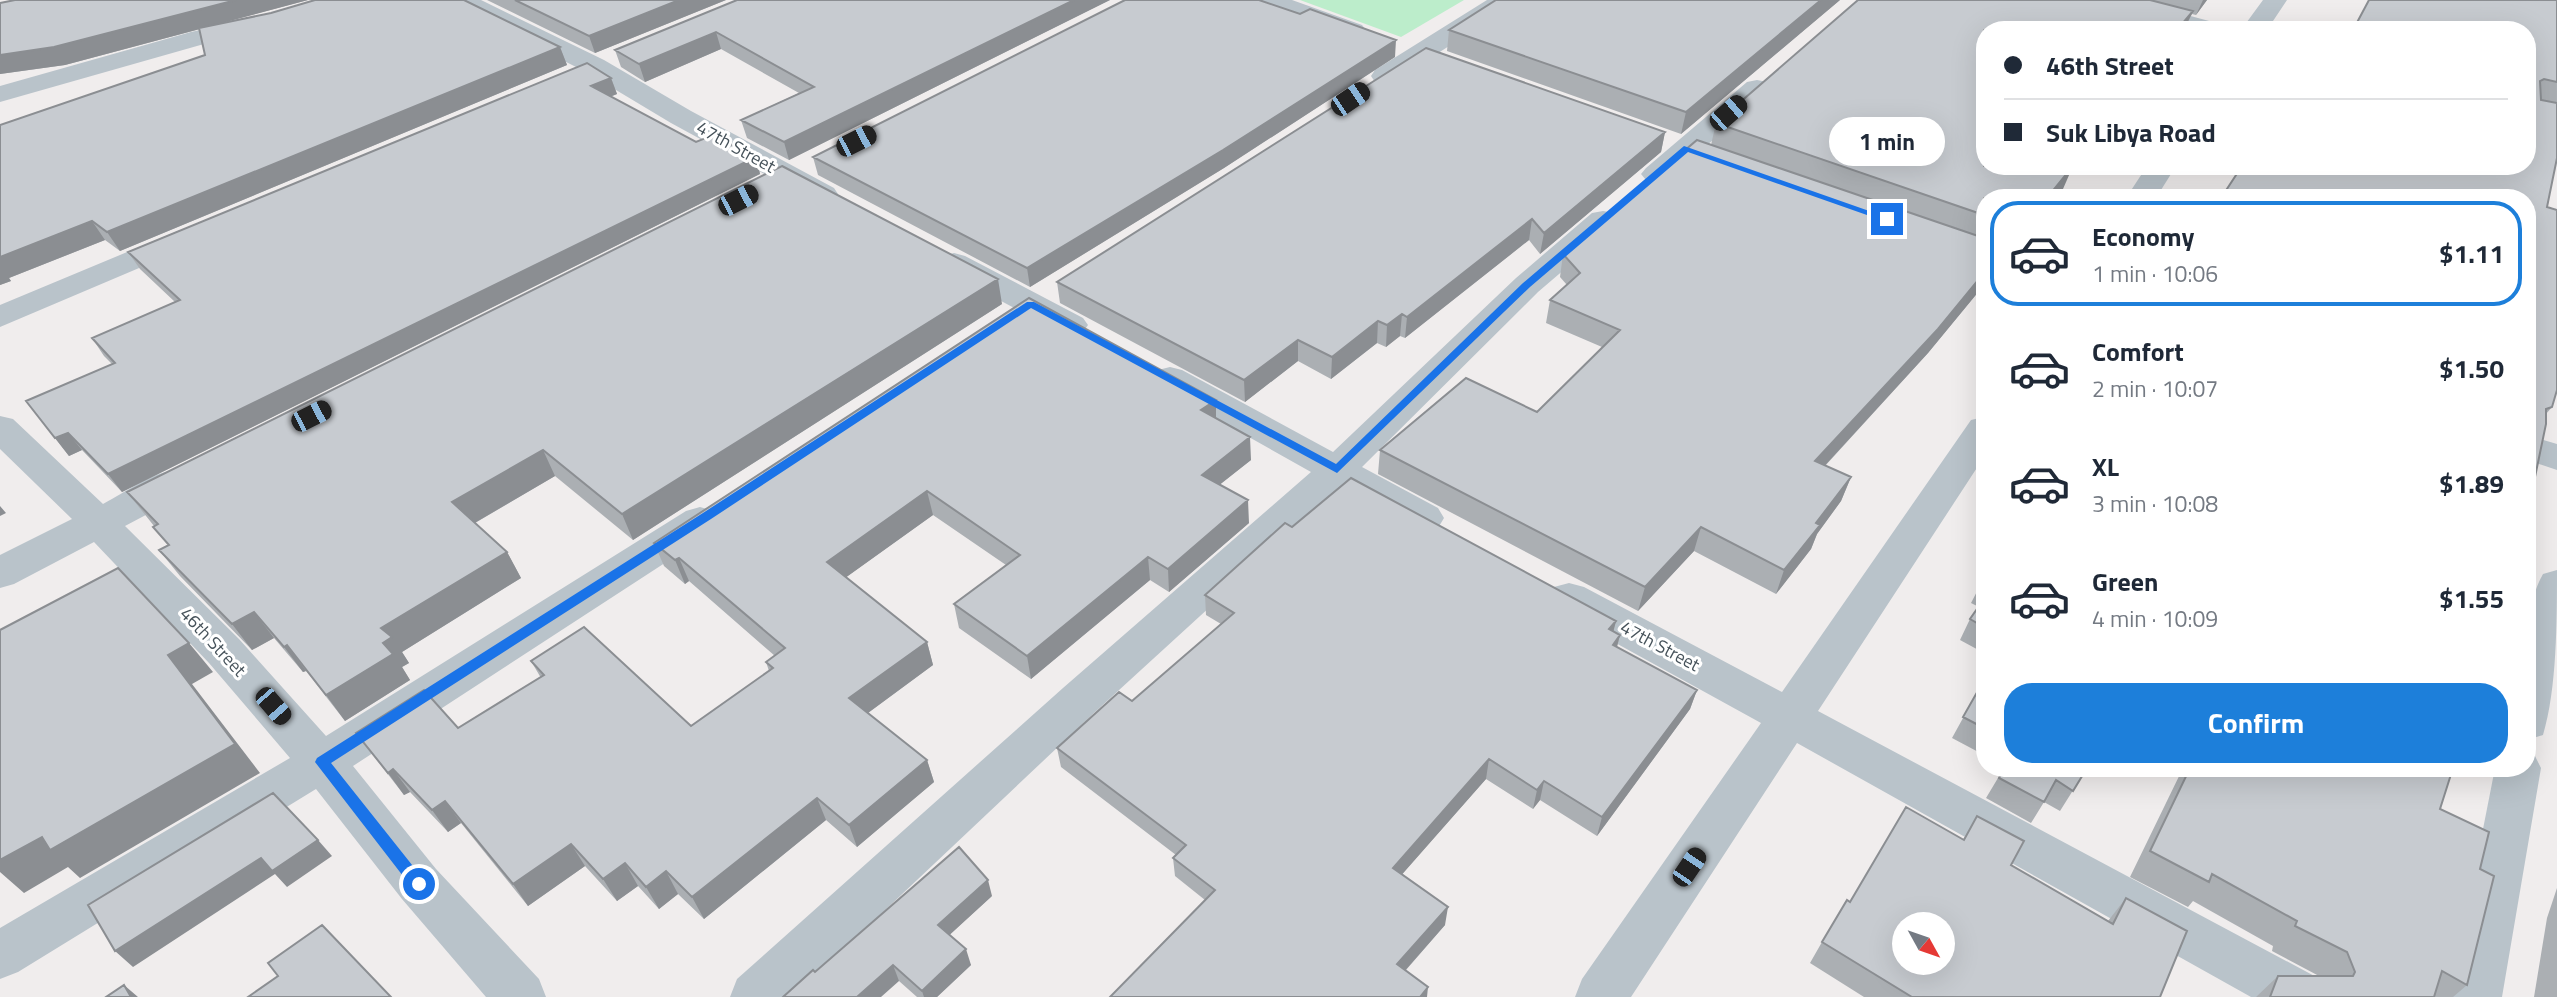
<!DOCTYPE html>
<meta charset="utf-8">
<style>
body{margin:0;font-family:"Titillium Web",sans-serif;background:#f6f6f7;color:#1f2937;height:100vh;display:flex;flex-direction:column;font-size:26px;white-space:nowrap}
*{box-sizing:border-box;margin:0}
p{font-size:23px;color:#747a83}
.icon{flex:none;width:38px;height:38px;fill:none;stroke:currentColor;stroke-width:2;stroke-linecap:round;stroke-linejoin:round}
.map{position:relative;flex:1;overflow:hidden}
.details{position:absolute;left:1976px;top:189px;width:560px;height:588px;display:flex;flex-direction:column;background:#fff;border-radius:28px;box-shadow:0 7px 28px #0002}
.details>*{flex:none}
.guide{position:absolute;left:1976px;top:21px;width:560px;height:154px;border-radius:28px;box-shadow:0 7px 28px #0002;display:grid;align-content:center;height:154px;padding:0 28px;background:#fff}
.needle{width:46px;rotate:130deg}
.controls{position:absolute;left:1892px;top:912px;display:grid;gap:14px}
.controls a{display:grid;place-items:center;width:63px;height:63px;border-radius:50%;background:#fff;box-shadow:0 7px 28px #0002;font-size:35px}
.end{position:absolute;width:32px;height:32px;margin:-16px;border:9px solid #1a73e8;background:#fff;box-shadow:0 0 0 4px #fff}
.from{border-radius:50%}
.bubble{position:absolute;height:49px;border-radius:24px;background:#fff;box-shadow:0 7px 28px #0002;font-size:23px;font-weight:700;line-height:49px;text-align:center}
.car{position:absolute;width:21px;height:42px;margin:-21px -10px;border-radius:9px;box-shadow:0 0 5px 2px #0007;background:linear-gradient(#222 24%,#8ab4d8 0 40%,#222 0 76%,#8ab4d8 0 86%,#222 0)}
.guide b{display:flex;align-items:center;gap:24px;height:66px;font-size:26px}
.guide b+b{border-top:2px solid #e0e1e3}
.guide i{width:18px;height:18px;background:#1f2937}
ul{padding:12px 0 0;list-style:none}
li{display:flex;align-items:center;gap:21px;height:105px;margin:0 14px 10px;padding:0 14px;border:4px solid transparent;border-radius:28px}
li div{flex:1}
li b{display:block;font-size:26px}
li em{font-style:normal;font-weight:700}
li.active{border-color:#1d7fda}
li>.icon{width:63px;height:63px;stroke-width:1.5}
.cta{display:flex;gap:14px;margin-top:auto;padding:14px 28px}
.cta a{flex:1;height:80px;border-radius:28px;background:#1d7fda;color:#fff;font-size:28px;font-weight:700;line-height:80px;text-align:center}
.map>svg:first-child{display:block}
.green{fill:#bcedcb}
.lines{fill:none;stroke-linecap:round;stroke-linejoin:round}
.street{fill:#b9c3ca;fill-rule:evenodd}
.wall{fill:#abafb3}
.shaded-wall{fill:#8b8e92}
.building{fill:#c7cbd0;stroke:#8b8e92;stroke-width:2;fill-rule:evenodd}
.route{fill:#1a73e8}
.labels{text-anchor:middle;stroke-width:6;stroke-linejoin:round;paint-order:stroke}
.street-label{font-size:18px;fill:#46525a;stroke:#fff}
</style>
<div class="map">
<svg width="2557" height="997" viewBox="0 0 2557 997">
<rect width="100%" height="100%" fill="#f0eded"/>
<!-- green -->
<path class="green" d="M 1300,0 L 1464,0 L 1401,37 Z"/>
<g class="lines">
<!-- street -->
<path class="street" d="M 318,0 L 356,0 L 353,5 L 279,28 L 204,44 L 0,102 L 0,86 L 191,32 L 265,16 Z
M 450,0 L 481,0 L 604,60 L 691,111 L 834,188 L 838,194 L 834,200 L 823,203 L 812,200 L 671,123 L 586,72 L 453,5 Z
M 1257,0 L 1292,0 L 1362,25 L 1366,30 L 1362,35 L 1353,38 L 1344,35 L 1260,5 Z
M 1487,0 L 1516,0 L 1513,5 L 1393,82 L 1384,84 L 1375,82 L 1371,76 L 1375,70 Z
M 2091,0 L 2131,0 L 2224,25 L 2228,30 L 2185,30 L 2094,5 Z
M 2263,0 L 2287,0 L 2267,30 L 2241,30 Z
M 1757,80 L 1767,82 L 1771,88 L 1767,94 L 1666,180 L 1656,183 L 1646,180 L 1641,174 L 1646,168 L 1747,82 Z
M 2147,166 L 2176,166 L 2156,198 L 2126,198 Z
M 1603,211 L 1614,213 L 1618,220 L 1614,227 L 1538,292 L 1362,467 L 1438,508 L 1444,518 L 1438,528 L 1424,532 L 1410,528 L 1340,488 L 1095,712 L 793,997 L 730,997 L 737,979 L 1063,688 L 1311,472 L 1158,386 L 1152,378 L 1158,370 L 1170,367 L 1182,370 L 1333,452 L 1516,278 L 1592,213 Z
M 180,230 L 191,232 L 196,239 L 191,246 L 0,327 L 0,305 Z
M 954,253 L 965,256 L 1083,318 L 1088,325 L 1083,332 L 1071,335 L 1059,332 L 943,270 L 938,263 L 943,256 Z
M 0,416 L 13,419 L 103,504 C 130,490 165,462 195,471 L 201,480 L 195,489 L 125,526 L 239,639 L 326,736 L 686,511 L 700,507 L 714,511 L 720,521 L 714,531 L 353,766 L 436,869 L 539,979 L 546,997 L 486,997 L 402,899 L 316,789 L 18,972 L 0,979 L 0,928 L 290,758 L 209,663 L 94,542 L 14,584 L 0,588 L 0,555 L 72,519 L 0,449 Z
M 1984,417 L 1984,457 L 1818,711 L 2320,979 L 2327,997 L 2251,997 L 1797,743 L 1631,997 L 1575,997 L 1582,979 L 1761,723 L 1554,609 L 1548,598 L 1554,587 L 1569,583 L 1584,587 L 1782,692 L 1971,420 Z
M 2527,435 L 2557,444 L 2557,470 L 2527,460 Z
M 2557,570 C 2557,620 2557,689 2543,735 L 2527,740 C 2527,690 2518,619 2543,574 Z
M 2527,752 L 2534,754 L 2541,768 L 2502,997 L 2450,997 L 2495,768 L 2527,768 Z"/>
</g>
<!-- wall -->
<path class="wall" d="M 308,0 L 209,26 L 560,47 L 567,65 L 120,251 L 105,240 L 9,278 L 11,281 L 0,285 L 0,125 L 205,55 L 200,29 L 65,65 L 0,74 L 0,3 Z
M 487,0 L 726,0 L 595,53 Z
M 737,0 L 1110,0 L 789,160 L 747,138 L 741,120 L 799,93 L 721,49 L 645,82 L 621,67 L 615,50 Z
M 1840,0 L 1681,134 L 1447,51 L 1449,30 Z
M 1858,0 L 2207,0 L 2196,15 L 2192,14 L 2184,30 L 1984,30 L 2063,189 L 2056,198 L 1984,198 L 1984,285 L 1928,353 L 1825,466 L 1851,477 L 1841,501 L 1817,534 L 1811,549 L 1776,594 L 1694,551 L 1638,611 L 1378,474 L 1380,450 L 1537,412 L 1602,347 L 1546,323 L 1550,300 L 1567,285 L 1560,277 L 1563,254 L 1711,145 L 1716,123 Z
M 2557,0 L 2557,158 L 2547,207 L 2552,407 L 2546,414 L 2535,477 L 2527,486 L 2527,198 L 2221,198 L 2242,166 L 2527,30 Z
M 1395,57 L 1224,168 L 1030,287 L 818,175 L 813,157 Z
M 611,78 L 617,94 L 610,97 L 696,142 L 756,157 L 760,174 L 122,492 L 82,450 L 69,456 L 26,401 L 112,364 L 104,356 L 92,338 L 175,302 L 140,269 L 128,252 Z
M 1665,132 L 1661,152 L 1540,254 L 1529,240 L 1405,338 L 1400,336 L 1386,347 L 1377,343 L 1331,379 L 1298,361 L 1245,402 L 1060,303 L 1057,282 Z
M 1002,304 L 633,540 L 555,476 L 475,523 L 507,552 L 521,578 L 402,652 L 409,663 L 402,667 L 410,680 L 345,721 L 306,671 L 303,672 L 274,638 L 252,650 L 180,576 L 159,550 L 168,545 L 153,527 L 154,526 L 127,492 Z
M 1216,400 L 1216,418 L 1251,460 L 1220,484 L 1249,523 L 1169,592 L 1150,580 L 1031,679 L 959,628 L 954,604 L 1006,565 L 933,515 L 846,577 L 927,642 L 933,665 L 868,713 L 927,760 L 934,782 L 857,847 L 826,820 L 704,919 L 678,894 L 659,909 L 638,886 L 617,901 L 585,866 L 528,906 L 461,823 L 448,832 L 410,792 L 404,795 L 356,733 L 458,728 L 541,678 L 531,661 L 691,726 L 769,671 L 766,662 L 775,656 L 689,581 L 685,584 L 664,566 L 654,543 Z
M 1292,527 L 1616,621 L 1613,631 L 1620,635 L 1617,647 L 1697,690 L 1690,709 L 1597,836 L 1540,800 L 1533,809 L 1486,779 L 1402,874 L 1445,925 L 1406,970 L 1205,900 L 1175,876 L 1173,858 L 1176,855 L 1061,767 L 1057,748 L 1132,701 L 1221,624 L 1206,615 L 1205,595 Z
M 1984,578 L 1984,653 L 1960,640 L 1970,619 L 1979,607 L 1971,603 Z
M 1984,680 L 1984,755 L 1952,738 Z
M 2004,768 L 2087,768 L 2060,811 L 2044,802 L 2031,823 L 1986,798 Z
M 2183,768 L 2453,768 L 2440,809 L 2480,869 L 2467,985 L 2453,997 L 2256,997 L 2278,976 L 2319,976 L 2272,951 L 2273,946 L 2193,901 L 2188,907 L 2130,877 Z
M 1977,816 L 2011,865 L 2108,921 L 2126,898 L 2160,997 L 1864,997 L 1810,963 L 1822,942 L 1850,902 L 1963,840 Z
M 2557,888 L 2557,997 L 2534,997 L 2547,918 Z
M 992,896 L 949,935 L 971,965 L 937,997 L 917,997 L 899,981 L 815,972 Z"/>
<!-- shaded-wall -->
<path class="shaded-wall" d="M 236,0 L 308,0 L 65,65 L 0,74 L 0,55 Z
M 679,0 L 726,0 L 595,53 L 589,36 Z
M 1074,0 L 1110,0 L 789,160 L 784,142 Z
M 1821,0 L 1840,0 L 1681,134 L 1686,112 Z
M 2203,0 L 2207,0 L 2196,15 Z
M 2193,11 L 2184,30 L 2177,30 Z
M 716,32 L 721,49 L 645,82 L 639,64 Z
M 1396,40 L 1395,57 L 1224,168 L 1030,287 L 1027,268 Z
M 560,47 L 567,65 L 120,251 L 107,232 Z
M 611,78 L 617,94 L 596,102 L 591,86 Z
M 1665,132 L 1661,152 L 1540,254 L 1544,233 Z
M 756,157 L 760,174 L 122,492 L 108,474 Z
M 2073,166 L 2063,189 L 2056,198 L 2047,198 Z
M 1532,219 L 1529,240 L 1405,338 L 1407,317 Z
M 92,221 L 105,240 L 9,278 L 11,281 L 0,285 L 0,257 Z
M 1984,273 L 1984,285 L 1928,353 L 1807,485 L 1815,461 Z
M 998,279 L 1002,304 L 633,540 L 622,514 Z
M 1402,314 L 1400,336 L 1386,347 L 1387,325 Z
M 1378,321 L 1377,343 L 1331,379 L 1332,357 Z
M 1298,340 L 1298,361 L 1245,402 L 1244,380 Z
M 1216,400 L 1216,423 L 1201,410 Z
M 68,433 L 82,450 L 69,456 L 55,438 Z
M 1250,437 L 1251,460 L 1203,498 L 1202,475 Z
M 543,450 L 555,476 L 466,528 L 452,502 Z
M 1851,477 L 1841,501 L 1817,534 L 1811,549 L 1776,594 L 1784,570 L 1816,523 Z
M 927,491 L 933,515 L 834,586 L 827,562 Z
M 1248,500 L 1249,523 L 1169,592 L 1168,569 Z
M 0,506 L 6,513 L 0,516 Z
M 1701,527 L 1694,551 L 1638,611 L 1645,587 Z
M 507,552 L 521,578 L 402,652 L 409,663 L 402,667 L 410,680 L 345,721 L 326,695 L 383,643 L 381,628 Z
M 1148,557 L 1150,580 L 1031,679 L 1027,656 Z
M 679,558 L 689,581 L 685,584 L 675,560 Z
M 254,612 L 274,638 L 252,650 L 232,624 Z
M 1616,621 L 1611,641 L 1609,629 Z
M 1620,635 L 1615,654 L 1613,645 Z
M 927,642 L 933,665 L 857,721 L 849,698 Z
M 189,643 L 213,672 L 192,684 L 260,773 L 80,878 L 68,867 L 24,893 L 0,872 L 0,860 L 168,655 Z
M 287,645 L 306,671 L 303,672 L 284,647 Z
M 1697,690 L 1690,709 L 1597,836 L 1602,817 Z
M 1489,759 L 1486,779 L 1391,887 L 1393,868 Z
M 927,760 L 934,782 L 857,847 L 849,825 Z
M 393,769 L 410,792 L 404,795 L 388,773 Z
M 1544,781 L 1540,800 L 1533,809 L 1537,790 Z
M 817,798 L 826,820 L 704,919 L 692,897 Z
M 445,801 L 461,823 L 448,832 L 432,810 Z
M 318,840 L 332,856 L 287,887 L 275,874 L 133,967 L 115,951 L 261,858 Z
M 571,844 L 585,866 L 528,906 L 513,884 Z
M 625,863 L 638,886 L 617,901 L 603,879 Z
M 666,871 L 678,894 L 659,909 L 646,887 Z
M 988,880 L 992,896 L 943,941 L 938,925 Z
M 1448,907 L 1445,925 L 1395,982 L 1397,964 Z
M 966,949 L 971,965 L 937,997 L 924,997 L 922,991 Z
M 893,965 L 899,981 L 881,997 L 857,997 Z
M 124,985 L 138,997 L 131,997 Z
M 1428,987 L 1427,997 L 1420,997 Z"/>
<!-- building -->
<path class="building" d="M 15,0 L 236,0 L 54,47 L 0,55 L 0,3 Z
M 315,0 L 464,0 L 560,47 L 107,232 L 92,221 L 0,257 L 0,125 L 205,55 L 199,28 L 271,13 Z
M 515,0 L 679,0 L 589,36 Z
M 737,0 L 1074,0 L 784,142 L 741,120 L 814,87 L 716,32 L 639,64 L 615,50 Z
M 1125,0 L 1259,0 L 1300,14 L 1310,9 L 1396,40 L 1223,150 L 1027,268 L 813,157 Z
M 1496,0 L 1821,0 L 1686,112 L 1449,30 Z
M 1858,0 L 2150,0 L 2193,11 L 2177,30 L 1984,30 L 1984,166 L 2073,166 L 2047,198 L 1984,198 L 1984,215 L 1716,123 Z
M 2369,0 L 2557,0 L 2557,82 L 2544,79 L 2540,81 L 2541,100 L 2557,103 L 2557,158 L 2547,207 L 2557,210 L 2557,390 L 2552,407 L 2546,409 L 2546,424 L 2535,477 L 2527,474 L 2527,198 L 2225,198 L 2226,196 L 2223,195 L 2242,166 L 2527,166 L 2527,30 L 2353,30 Z
M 1426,48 L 1665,132 L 1544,233 L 1532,219 L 1407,317 L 1402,314 L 1387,325 L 1378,321 L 1332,357 L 1298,340 L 1244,380 L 1057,282 Z
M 587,63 L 611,78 L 591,86 L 696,142 L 713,135 L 756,157 L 108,474 L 68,433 L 55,438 L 26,401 L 115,363 L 92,338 L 180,300 L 128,252 Z
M 1697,140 L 1984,238 L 1984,273 L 1938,329 L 1815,461 L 1851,477 L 1816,523 L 1820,525 L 1784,570 L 1701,527 L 1645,587 L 1380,450 L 1466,378 L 1537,412 L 1620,330 L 1550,300 L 1580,273 L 1563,254 Z
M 782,166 L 998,279 L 622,514 L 543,450 L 452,502 L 507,552 L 381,628 L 392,637 L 383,643 L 393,654 L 326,695 L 287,645 L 284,647 L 254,612 L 232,624 L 159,550 L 169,545 L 153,527 L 158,524 L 127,492 Z
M 1029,298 L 1216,400 L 1201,410 L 1250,437 L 1202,475 L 1248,500 L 1168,569 L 1148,557 L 1027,656 L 954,604 L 1020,555 L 927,491 L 827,562 L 927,642 L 849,698 L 927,760 L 849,825 L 817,798 L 692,897 L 666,871 L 646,887 L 625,863 L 603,879 L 571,844 L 513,884 L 445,801 L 432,810 L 393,769 L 388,773 L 356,733 L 424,690 L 458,728 L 544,675 L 531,661 L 584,627 L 691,726 L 773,668 L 766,662 L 785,648 L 679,558 L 675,560 L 654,543 Z
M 1351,478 L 1616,621 L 1609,629 L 1620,635 L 1613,645 L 1697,690 L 1602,817 L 1544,781 L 1537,790 L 1489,759 L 1393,868 L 1448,907 L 1397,964 L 1428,987 L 1420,997 L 1110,997 L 1215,890 L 1173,858 L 1186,845 L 1057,748 L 1119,692 L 1132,701 L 1234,613 L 1205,595 L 1285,523 L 1292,527 Z
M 118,568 L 189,643 L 168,655 L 235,744 L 50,850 L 42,837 L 0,860 L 0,630 Z
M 1984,599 L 1984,627 L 1970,619 Z
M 1984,680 L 1984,728 L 1963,717 Z
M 2004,768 L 2087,768 L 2073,791 L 2056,780 L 2044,802 L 1999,778 Z
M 2190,768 L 2453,768 L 2440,809 L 2489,832 L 2480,869 L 2494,876 L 2467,985 L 2442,971 L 2434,997 L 2270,997 L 2278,976 L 2353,976 L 2355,972 L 2347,952 L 2295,926 L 2297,921 L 2212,874 L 2209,882 L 2150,851 Z
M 273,793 L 318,840 L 272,871 L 261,858 L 115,951 L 88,905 Z
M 1906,807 L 1964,840 L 1977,816 L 2024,841 L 2011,865 L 2113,924 L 2126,898 L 2187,931 L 2160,997 L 1912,997 L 1822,942 L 1847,900 L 1850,902 ZM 1904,924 L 1942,924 L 1942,962 L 1904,962 Z
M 959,847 L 988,880 L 938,925 L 966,949 L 922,991 L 893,965 L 857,997 L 783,997 L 813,970 L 815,972 Z
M 322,925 L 391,997 L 248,997 L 278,976 L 268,963 Z
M 124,985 L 131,997 L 106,997 Z"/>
<!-- route -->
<path class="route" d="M 1684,146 L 1892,219 L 1884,221 L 1688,152 L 1530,287 L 1337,473 L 1031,308 L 711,519 L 331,763 L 424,880 L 426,884 L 424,889 L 413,889 L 315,762 L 317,758 L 703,513 L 1027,302 L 1034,302 L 1336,464 L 1523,283 Z"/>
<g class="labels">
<!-- street labels -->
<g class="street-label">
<text transform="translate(736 147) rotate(29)" y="6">47th Street</text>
<text transform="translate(213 642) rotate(47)" y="6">46th Street</text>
<text transform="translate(1660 646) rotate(28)" y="6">47th Street</text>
</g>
</g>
</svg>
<div class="controls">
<a><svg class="needle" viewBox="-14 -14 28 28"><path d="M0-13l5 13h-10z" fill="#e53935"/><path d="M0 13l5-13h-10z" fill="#747a83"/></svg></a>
</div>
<i class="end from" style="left:419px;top:884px"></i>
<i class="end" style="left:1887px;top:219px"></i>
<div class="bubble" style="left:1829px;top:117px;width:116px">1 min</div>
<i class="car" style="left:1350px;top:99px;rotate:56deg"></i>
<i class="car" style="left:1728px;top:113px;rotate:49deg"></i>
<i class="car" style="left:856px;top:141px;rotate:63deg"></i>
<i class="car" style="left:738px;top:200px;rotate:63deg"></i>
<i class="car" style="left:311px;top:416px;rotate:63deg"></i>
<i class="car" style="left:273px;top:706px;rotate:139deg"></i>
<i class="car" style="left:1689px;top:867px;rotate:34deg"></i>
<div class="guide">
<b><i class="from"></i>46th Street</b>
<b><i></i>Suk Libya Road</b>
</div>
<section class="details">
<ul>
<li class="active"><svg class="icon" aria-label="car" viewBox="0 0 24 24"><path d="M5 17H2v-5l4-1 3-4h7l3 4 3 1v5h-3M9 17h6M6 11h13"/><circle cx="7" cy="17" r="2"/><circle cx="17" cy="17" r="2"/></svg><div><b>Economy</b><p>1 min · 10:06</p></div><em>$1.11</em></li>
<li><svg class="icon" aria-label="car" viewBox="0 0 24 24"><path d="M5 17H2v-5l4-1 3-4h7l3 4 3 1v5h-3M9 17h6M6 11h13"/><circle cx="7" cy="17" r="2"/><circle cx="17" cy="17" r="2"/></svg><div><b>Comfort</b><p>2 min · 10:07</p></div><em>$1.50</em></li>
<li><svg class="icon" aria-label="car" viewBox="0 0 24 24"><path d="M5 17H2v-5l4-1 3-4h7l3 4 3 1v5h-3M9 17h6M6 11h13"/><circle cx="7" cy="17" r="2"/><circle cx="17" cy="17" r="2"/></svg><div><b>XL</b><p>3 min · 10:08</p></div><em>$1.89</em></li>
<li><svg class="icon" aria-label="car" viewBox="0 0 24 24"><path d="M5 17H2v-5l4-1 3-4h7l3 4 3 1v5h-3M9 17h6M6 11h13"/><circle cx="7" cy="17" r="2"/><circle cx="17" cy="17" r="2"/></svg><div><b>Green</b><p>4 min · 10:09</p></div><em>$1.55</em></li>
</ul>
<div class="cta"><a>Confirm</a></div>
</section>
</div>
